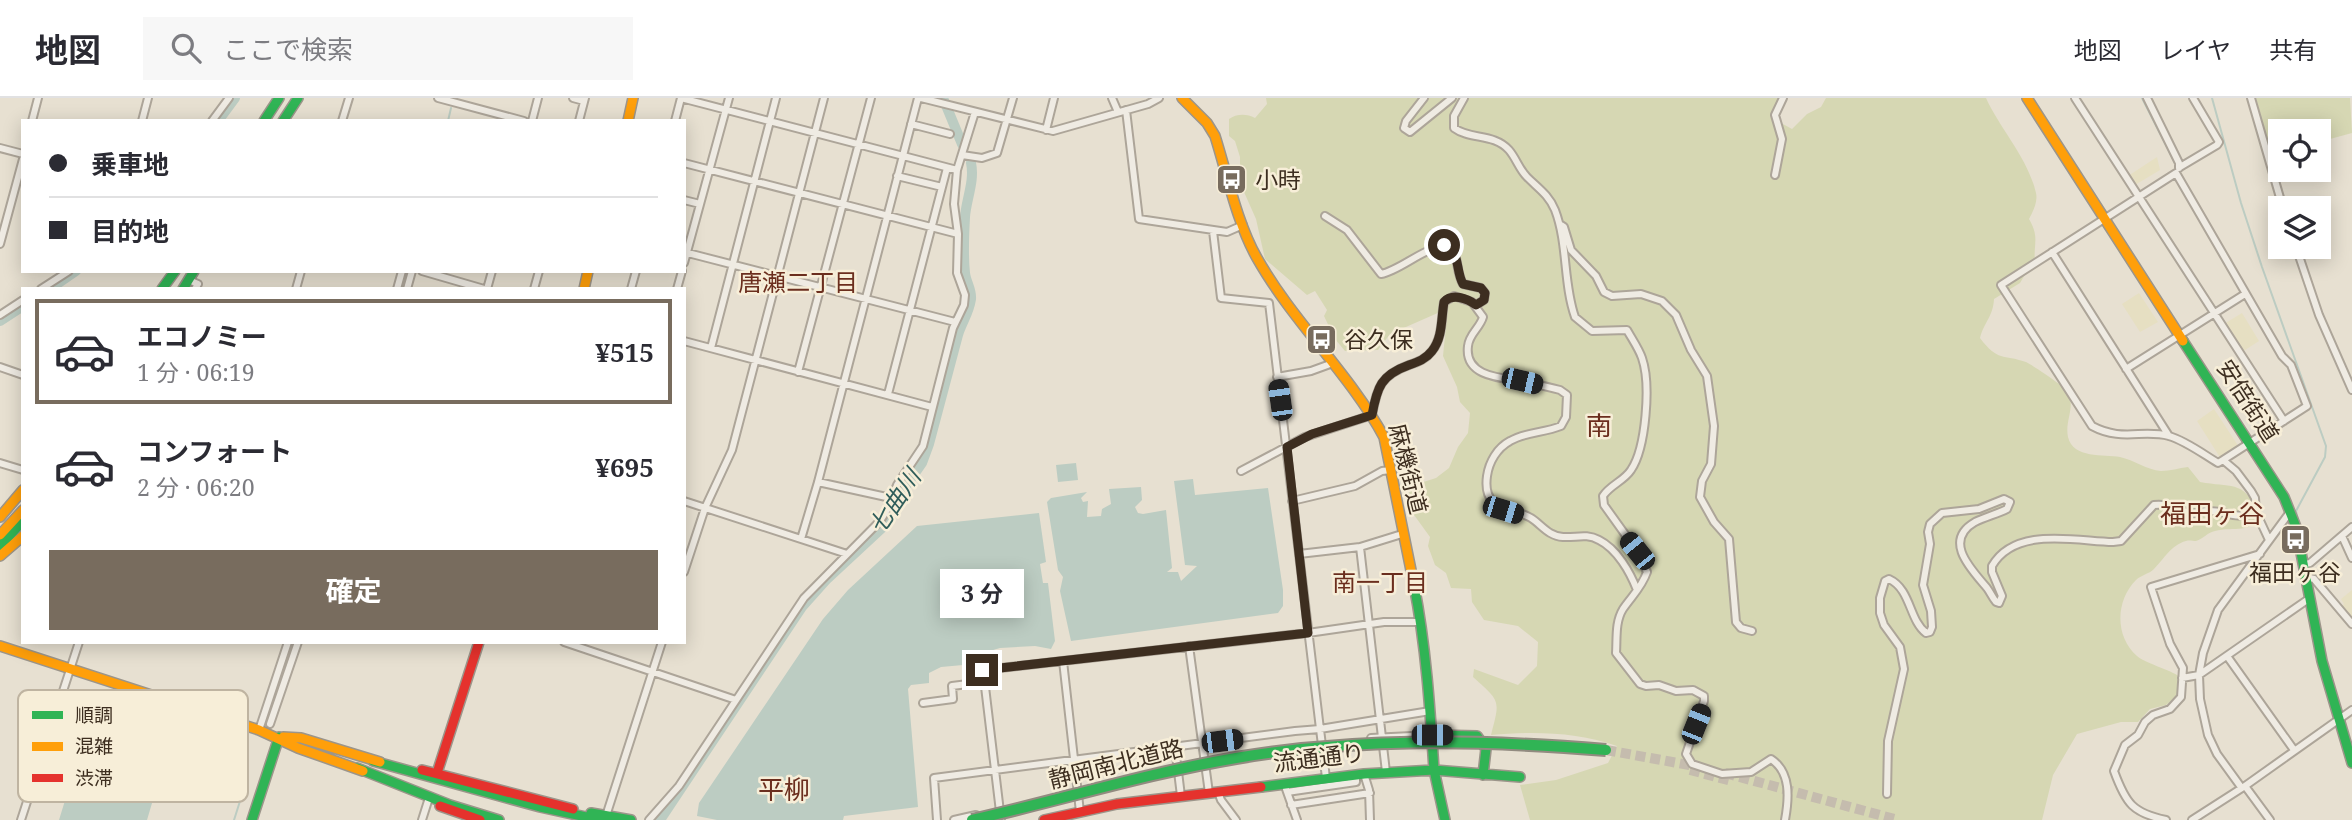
<!DOCTYPE html>
<html lang="ja">
<meta charset="utf-8">
<style>
body{margin:0;font-family:"Noto Serif","Noto Sans JP",serif;background:#f7f7f7;color:#2b2b33;height:100vh;display:flex;flex-direction:column;font-size:26px;white-space:nowrap}
*{box-sizing:border-box;margin:0}
p{font-size:23px;color:#7c7c81}
.icon{flex:none;width:38px;height:38px;fill:none;stroke:currentColor;stroke-width:2;stroke-linecap:round;stroke-linejoin:round}
.map{position:relative;flex:1;overflow:hidden}
.panel{position:absolute;left:21px;top:189px;width:665px;height:357px;display:flex;flex-direction:column;background:#fff;border-radius:0px;box-shadow:0 4px 18px #0003}
.panel>*{flex:none}
.top-card{position:absolute;left:21px;top:21px;width:665px;height:154px;border-radius:0px;box-shadow:0 4px 18px #0003;display:grid;align-content:center;height:154px;padding:0 28px;background:#fff}
.buttons{position:absolute;left:2268px;top:21px;display:grid;gap:14px}
.buttons a{display:grid;place-items:center;width:63px;height:63px;border-radius:0px;background:#fff;box-shadow:0 4px 18px #0003;font-size:35px}
.end{position:absolute;width:32px;height:32px;margin:-16px;border:9px solid #3d2e20;background:#fff;box-shadow:0 0 0 4px #fff}
.from{border-radius:50%}
.bubble{position:absolute;height:49px;border-radius:0px;background:#fff;box-shadow:0 4px 18px #0003;font-size:23px;font-weight:700;line-height:49px;text-align:center}
.car{position:absolute;width:21px;height:42px;margin:-21px -10px;border-radius:9px;box-shadow:0 0 5px 2px #0007;background:linear-gradient(#222 24%,#8ab4d8 0 40%,#222 0 76%,#8ab4d8 0 86%,#222 0)}
.top-card b{display:flex;align-items:center;gap:24px;height:66px;font-size:26px}
.top-card b+b{border-top:2px solid #e1e1e2}
.top-card i{width:18px;height:18px;background:#2b2b33}
ul{padding:12px 0 0;list-style:none}
li{display:flex;align-items:center;gap:21px;height:105px;margin:0 14px 10px;padding:0 14px;border:4px solid transparent;border-radius:0px}
li div{flex:1}
li b{display:block;font-size:26px}
li em{font-style:normal;font-weight:700}
li.selected{border-color:#786c5e}
li>.icon{width:63px;height:63px;stroke-width:1.5}
.primary-button{display:flex;gap:14px;margin-top:auto;padding:14px 28px}
.primary-button a{flex:1;height:80px;border-radius:0px;background:#786c5e;color:#fff;font-size:28px;font-weight:700;line-height:80px;text-align:center}
header{display:flex;align-items:center;gap:42px;box-sizing:border-box;height:98px;padding:0 35px;background:#fff;border-bottom:2px solid #e1e1e2}
header strong{font-size:33px}
nav{display:flex;gap:38px;margin-inline-start:auto;font-size:24px}
.search{width:490px;height:63px;background:#f7f7f7;display:flex;align-items:center;gap:18px;box-sizing:border-box;padding:0 24px;border-radius:0px;color:#7c7c81;font-size:26px}
.map>svg:first-child{display:block}
.farmland{fill:#e6dfc2}
.green{fill:#d6d7b3}
.water{fill:#bcccc2}
.lines{fill:none;stroke-linecap:round;stroke-linejoin:round}
.stream{stroke:#bcccc2;stroke-width:2}
.river{stroke:#bcccc2;stroke-width:10}
.highway-tunnel{stroke:#c5bcae;stroke-width:10;stroke-dasharray:10 5;stroke-linecap:butt}
.street-casing{stroke:#ada599;stroke-width:10}
.fast-casing{stroke:#9c958a;stroke-width:12}
.slow-casing{stroke:#9c958a;stroke-width:12}
.jam-casing{stroke:#9c958a;stroke-width:12}
.street{stroke:#efebe3;stroke-width:6}
.fast{stroke:#30b455;stroke-width:9}
.slow{stroke:#ff9f0a;stroke-width:9}
.jam{stroke:#e5322d;stroke-width:9}
.fast-bridge-casing{stroke:#928b80;stroke-width:14;stroke-linecap:butt}
.fast-bridge{stroke:#30b455;stroke-width:10}
.route{stroke:#3d2e20;stroke-width:9}
.labels{text-anchor:middle;stroke-width:5;stroke-linejoin:round;paint-order:stroke}
.poi-label{font-size:23px;fill:#3d2e20;stroke:#f7eed8;text-anchor:start}
.street-label{font-size:23px;fill:#3d2e20;stroke:#f7eed8}
.neighbourhood-label{font-size:24px;fill:#6b2e1e;stroke:#f7eed8}
.water-label{font-size:24px;font-style:italic;fill:#2f5d5a;stroke:#f7eed8}
.quarter-label{font-size:26px;fill:#6b2e1e;stroke:#f7eed8}
.key{fill:#f7eed8;stroke:#bfb4a1;stroke-width:2}
.key-label{font-size:19px;fill:#3d2e20}
</style>
<header>
<strong>地図</strong>
<div class="search"><svg class="icon" aria-label="search" viewBox="0 0 24 24"><circle cx="10" cy="10" r="6"/><path d="M15 15l6 6"/></svg>ここで検索</div>
<nav><a>地図</a><a>レイヤ</a><a>共有</a></nav>
</header>
<div class="map">
<svg width="2352" height="722" viewBox="0 0 2352 722">
<rect width="100%" height="100%" fill="#e7e0d1"/>
<!-- farmland -->
<path class="farmland" d="M 2157,59 L 2160,72 L 2135,87 L 2128,78 Z
M 2139,195 L 2158,224 L 2140,234 L 2122,206 Z
M 2242,215 L 2259,243 L 2242,254 L 2224,226 Z
M 2214,311 L 2239,349 L 2221,361 L 2197,323 Z
M 2352,492 L 2352,520 L 2351,521 L 2341,509 L 2344,506 L 2341,501 Z"/>
<!-- green -->
<path class="green" d="M 1266,0 L 1786,0 L 1779,13 L 1781,25 L 1792,31 L 1807,16 L 1821,9 L 1826,0 L 1986,0 C 2000,31 2028,60 2036,95 C 2038,104 2033,113 2029,121 C 2040,140 2033,145 2035,165 L 2027,173 L 2020,185 L 1994,201 C 1993,219 1984,224 1980,240 C 1998,264 2003,256 2026,264 C 2031,266 2057,284 2062,288 C 2080,304 2064,320 2068,339 C 2073,361 2104,356 2120,359 C 2134,362 2147,372 2161,373 C 2170,373 2179,370 2188,369 L 2200,384 C 2232,390 2243,381 2260,416 C 2254,437 2233,428 2215,433 C 2208,434 2203,441 2196,443 C 2193,443 2189,442 2186,443 C 2171,447 2164,461 2154,471 C 2149,476 2141,477 2136,482 C 2115,503 2115,539 2137,558 C 2144,565 2169,571 2180,579 L 2178,597 L 2166,607 L 2150,611 L 2138,624 L 2121,624 L 2077,636 L 2053,677 L 2042,722 L 1530,722 L 1520,687 L 1556,682 L 1608,665 L 1617,648 C 1578,634 1533,633 1491,637 C 1500,602 1501,604 1473,579 L 1474,571 L 1518,587 L 1537,568 L 1538,544 L 1518,528 L 1484,522 L 1472,504 L 1471,491 L 1451,490 L 1446,475 L 1435,467 L 1428,448 L 1430,439 L 1409,410 L 1407,398 L 1414,387 L 1436,380 L 1449,370 L 1458,349 L 1468,335 L 1470,315 L 1460,304 L 1457,289 L 1443,258 L 1447,218 L 1440,214 L 1390,236 L 1378,252 L 1345,253 L 1335,241 L 1324,218 L 1327,212 L 1315,193 L 1307,197 L 1265,161 L 1256,121 L 1244,94 L 1240,74 L 1240,59 L 1235,43 L 1229,38 L 1229,21 C 1236,16 1246,15 1255,20 L 1267,6 Z
M 2256,0 L 2350,0 L 2352,35 L 2319,44 L 2319,33 L 2280,33 L 2280,55 L 2271,57 Z"/>
<!-- water -->
<path class="water" d="M 1076,365 L 1078,382 L 1058,384 L 1056,367 Z
M 1193,381 L 1195,397 L 1268,390 L 1283,492 L 1283,508 L 1278,515 L 1071,543 L 1060,493 L 1063,479 L 1058,472 L 1047,404 L 1051,400 L 1087,394 L 1081,400 L 1083,404 L 1088,403 L 1087,419 L 1101,418 L 1102,411 L 1111,406 L 1109,391 L 1141,389 L 1142,402 L 1135,409 L 1138,415 L 1143,416 L 1166,412 L 1172,470 L 1167,474 L 1178,474 L 1181,483 L 1197,468 L 1185,467 L 1174,383 Z
M 1039,415 L 1046,464 L 1040,466 L 1043,485 L 1048,485 L 1055,543 L 1051,551 L 1035,548 L 1000,550 L 966,560 L 963,567 L 941,569 L 929,575 L 929,585 L 911,587 L 908,591 L 918,709 L 844,718 L 843,722 L 717,722 L 697,718 L 699,705 L 823,521 L 848,492 L 917,428 Z
M 75,670 L 155,695 L 147,722 L 59,722 Z"/>
<g class="lines">
<!-- stream -->
<path class="stream" d="M 2142,0 L 2175,65
M 2212,0 L 2241,105 L 2262,169 L 2326,348 L 2325,359 L 2296,413 L 2298,422
M 454,1 L 464,4
M 448,23 L 451,10
M 402,191 L 407,173
M 266,621 L 278,585
M 234,722 L 248,678"/>
<!-- river -->
<path class="river" d="M 943,0 L 962,46
M 218,23 L 235,0
M 50,191 L 76,173
M 0,223 L 23,208
M 660,722 L 802,509 L 827,481 L 883,429 L 890,421 L 904,391 L 922,365 L 929,346 L 958,237 C 962,224 969,215 971,201 C 972,192 966,184 965,175 C 963,157 964,137 965,119 C 966,102 975,83 971,65"/>
<!-- highway-tunnel -->
<path class="highway-tunnel" d="M 1606,652 L 1700,669
M 1690,672 L 1732,683
M 1725,675 L 1898,722"/>
<defs>
<path id="street" d="M 438,0 L 524,23
M 573,0 L 584,3
M 681,0 L 957,72
M 921,0 L 1053,33 L 1148,6 L 1159,0
M 1112,0 L 1118,14
M 1424,0 L 1406,23 L 1404,30 L 1410,34 L 1452,0
M 1464,0 L 1454,18 L 1454,30 C 1470,42 1494,35 1509,52 C 1516,60 1519,71 1527,79 C 1538,90 1549,97 1555,112 C 1568,146 1563,185 1575,219 L 1592,233 L 1627,232 C 1632,241 1639,251 1642,260 C 1651,286 1646,350 1631,372 C 1624,383 1610,387 1603,398 L 1604,407 L 1637,453 L 1647,474 C 1642,489 1632,498 1623,511 C 1615,524 1617,540 1616,555 L 1640,586 L 1646,588 L 1659,587 L 1676,593 L 1693,592 L 1704,598 L 1704,603 L 1686,656 L 1692,666 L 1722,676 L 1751,674 L 1771,661 C 1791,674 1789,700 1785,722
M 2075,0 L 2284,323
M 2147,0 L 2179,65 L 2179,70
M 2251,0 L 2283,110
M 1126,12 L 1139,121 L 1227,134 L 1243,127
M 32,23 L 38,0
M 142,23 L 148,0
M 212,23 L 229,0
M 342,23 L 349,0
M 532,23 L 538,0
M 579,23 L 585,0
M 675,23 L 681,0
M 911,26 L 950,36
M 1046,32 L 1054,0
M 0,50 L 23,56
M 962,57 L 982,60 L 997,55 L 1013,0
M 684,65 L 958,136
M 2180,69 L 2217,47 L 2219,44 L 2193,0
M 1775,77 L 1782,41 L 1775,17 L 1783,0
M 897,78 L 942,89
M 684,102 L 700,106
M 1325,118 L 1347,132 L 1381,176 C 1403,172 1431,142 1452,150 C 1459,161 1456,174 1463,186 L 1481,190 L 1485,195 L 1484,202 L 1476,207
M 1561,127 L 1564,129 L 1571,152 L 1596,178 L 1604,194 L 1612,198 L 1641,196 L 1662,203 L 1676,217 L 1691,252 L 1707,278 L 1714,328 L 1711,366 L 1702,383 L 1700,399 L 1714,424 L 1729,441 L 1736,524 L 1741,530 L 1752,533
M 1213,133 L 1221,200 L 1269,205 L 1320,631 L 1430,613
M 0,146 L 23,61
M 2296,149 L 2319,217 L 2352,292
M 684,154 L 955,224
M 2052,154 L 2169,338
M 684,165 L 729,0
M 422,173 L 484,191
M 189,182 L 198,186 L 195,191
M 41,191 L 69,173
M 296,191 L 301,173
M 397,191 L 402,173
M 407,191 L 412,173
M 487,191 L 492,173
M 534,191 L 539,173
M 631,191 L 636,173
M 677,191 L 682,173
M 0,217 L 23,202
M 684,243 L 932,309
M 711,250 L 776,0
M 0,269 L 23,277
M 2126,271 L 2245,196
M 798,274 L 871,0
M 1277,279 L 1311,273 L 1333,265
M 888,296 L 947,70
M 2223,362 L 2307,308 L 2291,267 L 2282,258 L 2176,75 L 2001,187 L 2092,328 C 2122,344 2142,331 2169,338 C 2186,343 2203,356 2218,365 L 2223,362 L 2236,373 L 2251,393 L 2255,400 L 2256,414 L 2269,442
M 0,365 L 23,372
M 1241,373 L 1305,339 L 1372,317 C 1377,289 1381,277 1409,267 C 1418,264 1426,261 1432,253 C 1443,239 1441,221 1444,204 L 1454,198 L 1472,204 L 1483,219 C 1480,230 1469,236 1468,248 C 1464,279 1502,280 1522,283 C 1535,286 1548,289 1560,292 L 1567,297 L 1566,319 L 1561,328 C 1544,335 1525,334 1510,343 C 1497,350 1489,364 1487,378 C 1482,414 1511,408 1531,420 C 1542,427 1548,438 1563,439 C 1576,440 1586,435 1599,442 C 1617,451 1630,474 1637,492
M 818,384 L 891,400
M 684,403 L 847,456
M 1292,403 L 1355,388 L 1382,373 L 1391,372
M 2342,438 L 2352,460
M 801,441 L 818,384 L 918,0
M 1360,449 L 1386,674
M 1299,456 L 1360,449 L 1402,436
M 2303,467 L 2310,465 L 2352,429
M 684,474 L 705,410 L 732,352 L 824,0
M 2305,479 L 2314,481 L 2352,526
M 564,544 L 736,602
M 1189,548 L 1209,695
M 2227,558 L 2294,652
M 1063,563 L 1080,714
M 2182,580 L 2199,577 L 2310,500
M 923,605 L 953,601 L 952,588 L 984,584
M 270,626 L 298,544
M 259,632 L 288,544
M 1371,640 L 1432,637
M 1175,649 L 1181,698
M 1364,676 L 1369,692 L 1370,722
M 2245,688 L 2270,722
M 2241,689 L 2217,656 L 2208,637 L 2200,601 L 2199,577 L 2203,555 L 2218,512 L 2290,414
M 1286,691 L 1297,722
M 1218,694 L 1221,702 L 1236,722
M 1287,694 L 1356,684 L 1356,677
M 1887,696 L 1888,643 L 1904,571 L 1900,549 L 1884,527 L 1880,515 L 1880,500 L 1885,483 L 1889,481 C 1911,491 1909,522 1926,535 L 1930,534 L 1932,529 L 1931,513 L 1923,487 L 1930,446 L 1928,434 L 1930,426 L 1942,415 L 1979,411 L 2004,401 L 2010,404 L 2007,411 C 1997,416 1985,419 1975,424 C 1942,443 1972,472 1987,490 C 1990,494 1992,499 1996,504 L 1999,505 L 2002,498 L 1992,474 L 1992,468 C 2015,428 2075,443 2113,444 L 2121,443 L 2154,407 C 2169,405 2177,413 2191,415 C 2197,416 2202,413 2207,413 C 2229,412 2231,423 2256,414
M 1291,707 L 1370,695
M 606,718 L 662,544
M 21,722 L 79,544
M 422,722 L 428,703
M 649,722 L 679,688 L 804,500 L 880,423 L 887,412 L 897,387 L 923,348 L 953,230 L 964,207 L 965,197 L 957,175 L 958,136 L 954,106 L 957,72 L 975,14
M 937,722 L 934,680 L 1295,633 L 1320,631 L 1326,680
M 954,722 L 976,717
M 1001,722 L 983,572 L 1308,535 L 1384,524 L 1421,524
M 2166,722 C 2133,715 2126,706 2114,673 L 2125,647 L 2138,637 L 2145,624 L 2153,617 L 2170,611 L 2181,599 L 2183,570 L 2170,546 L 2151,489 L 2260,456
M 2192,722 L 2245,688 L 2352,612"/>
<path id="fast" d="M 264,23 L 279,0
M 283,23 L 298,0
M 162,191 L 175,173
M 183,191 L 194,173
M 2183,243 L 2284,399 L 2296,429 L 2322,563 L 2352,665
M 0,448 L 23,423
M 1414,487 C 1426,548 1430,610 1434,672 L 1520,679
M 1432,637 L 1477,638 L 1486,651 L 1483,677
M 373,663 L 540,709 L 600,722
M 357,670 L 450,707 L 499,722
M 1261,689 L 1364,676 L 1434,672 L 1445,722
M 591,715 L 631,722
M 252,722 L 279,639"/>
<path id="slow" d="M 1182,0 L 1207,25 L 1215,38 C 1227,76 1237,125 1257,160 C 1293,224 1349,275 1384,339 L 1414,487
M 2027,0 L 2183,243
M 628,23 L 633,0
M 584,191 L 588,173
M 0,419 L 23,392
M 0,437 L 23,412
M 0,458 L 23,438
M 0,548 L 259,632 L 298,650 L 363,673
M 283,639 L 301,640 L 380,664"/>
<path id="jam" d="M 422,672 L 573,711
M 437,675 L 479,544
M 440,708 L 480,722
M 1044,722 L 1117,706 L 1261,689"/>
</defs>
<!-- street casing -->
<use href="#street" class="street-casing"/>
<!-- fast casing -->
<use href="#fast" class="fast-casing"/>
<!-- slow casing -->
<use href="#slow" class="slow-casing"/>
<!-- jam casing -->
<use href="#jam" class="jam-casing"/>
<!-- street -->
<use href="#street" class="street"/>
<!-- fast -->
<use href="#fast" class="fast"/>
<!-- slow -->
<use href="#slow" class="slow"/>
<!-- jam -->
<use href="#jam" class="jam"/>
<defs>
<path id="fast-bridge" d="M 972,722 C 1060,702 1147,675 1236,660 C 1358,639 1482,642 1606,652"/>
</defs>
<!-- fast-bridge casing -->
<use href="#fast-bridge" class="fast-bridge-casing"/>
<!-- fast-bridge -->
<use href="#fast-bridge" class="fast-bridge"/>
</g>
<g class="lines">
<!-- route -->
<path class="route" d="M 982,572 L 1308,535 L 1287,349 L 1312,336 L 1372,317 C 1377,289 1381,277 1409,267 C 1418,264 1426,261 1432,253 C 1443,239 1441,221 1444,204 C 1452,195 1467,200 1476,207 L 1484,202 L 1485,195 L 1481,190 L 1463,186 C 1455,172 1461,153 1444,147"/>
</g>
<!-- icons -->
<defs>
<symbol id="bus-square" viewBox="-11 -11 22 22"><rect x="-9" y="-9" width="18" height="18" rx="4" fill="#786c5e" stroke="#f7eed8"/><path d="M-5-6H5V4H4V6H2V4H-2V6H-4V4H-5ZM-3.5-4V0h7V-4ZM-3.5 1.2v1.5H-2V1.2ZM2 1.2v1.5H3.5V1.2Z" fill="#fff"/></symbol>
</defs>
<g fill-rule="evenodd">
<use href="#bus-square" x="1214" y="64" width="35" height="35"/>
<use href="#bus-square" x="1304" y="224" width="35" height="35"/>
<use href="#bus-square" x="2278" y="424" width="35" height="35"/>
</g>
<g class="labels">
<!-- poi labels -->
<g class="poi-label">
<text x="1255" y="90">小時</text>
<text x="1344" y="250">谷久保</text>
<text x="2295" y="483" text-anchor="middle">福田ヶ谷</text>
</g>
<!-- street labels -->
<g class="street-label">
<text transform="translate(2248 303) rotate(57)" y="8">安倍街道</text>
<text transform="translate(1408 371) rotate(76)" y="8">麻機街道</text>
<text transform="translate(1319 660) rotate(-7)" y="8">流通通り</text>
<text transform="translate(1116 666) rotate(-14)" y="8">静岡南北道路</text>
</g>
<!-- neighbourhood labels -->
<g class="neighbourhood-label">
<text x="798" y="193">唐瀬二丁目</text>
<text x="1380" y="493">南一丁目</text>
</g>
<!-- water labels -->
<g class="water-label">
<text transform="translate(895 404) rotate(-56)" y="8">七曲川</text>
</g>
<!-- quarter labels -->
<g class="quarter-label">
<text x="1599" y="337">南</text>
<text x="2212" y="425">福田ヶ谷</text>
<text x="784" y="701">平柳</text>
</g>
</g>
<!-- legend -->
<rect x="18" y="592" width="230" height="112" rx="10" class="key"/>
<rect x="32" y="613" width="31" height="8" fill="#30b455"/>
<rect x="32" y="644" width="31" height="9" fill="#ff9f0a"/>
<rect x="32" y="676" width="31" height="8" fill="#e5322d"/>
<g class="key-label">
<text x="75" y="624">順調</text>
<text x="75" y="655">混雑</text>
<text x="75" y="687">渋滞</text>
</g>
</svg>
<div class="buttons">
<a><svg class="icon" aria-label="locate" viewBox="0 0 24 24"><circle cx="12" cy="12" r="6"/><path d="M12 2v4M12 18v4M2 12h4M18 12h4"/></svg></a>
<a><svg class="icon" aria-label="layers" viewBox="0 0 24 24"><path d="M12 4l9 5-9 5-9-5zM3 14l9 5 9-5"/></svg></a>
</div>
<i class="end from" style="left:1444px;top:147px"></i>
<i class="end" style="left:982px;top:572px"></i>
<div class="bubble" style="left:940px;top:471px;width:84px">3 分</div>
<i class="car" style="left:1522px;top:283px;rotate:103deg"></i>
<i class="car" style="left:1280px;top:302px;rotate:352deg"></i>
<i class="car" style="left:1503px;top:412px;rotate:107deg"></i>
<i class="car" style="left:1637px;top:453px;rotate:321deg"></i>
<i class="car" style="left:1696px;top:626px;rotate:22deg"></i>
<i class="car" style="left:1432px;top:637px;rotate:90deg"></i>
<i class="car" style="left:1222px;top:643px;rotate:83deg"></i>
<div class="top-card">
<b><i class="from"></i>乗車地</b>
<b><i></i>目的地</b>
</div>
<section class="panel">
<ul>
<li class="selected"><svg class="icon" aria-label="car" viewBox="0 0 24 24"><path d="M5 17H2v-5l4-1 3-4h7l3 4 3 1v5h-3M9 17h6M6 11h13"/><circle cx="7" cy="17" r="2"/><circle cx="17" cy="17" r="2"/></svg><div><b>エコノミー</b><p>1 分 · 06:19</p></div><em>¥515</em></li>
<li><svg class="icon" aria-label="car" viewBox="0 0 24 24"><path d="M5 17H2v-5l4-1 3-4h7l3 4 3 1v5h-3M9 17h6M6 11h13"/><circle cx="7" cy="17" r="2"/><circle cx="17" cy="17" r="2"/></svg><div><b>コンフォート</b><p>2 分 · 06:20</p></div><em>¥695</em></li>
</ul>
<div class="primary-button"><a>確定</a></div>
</section>
</div>
